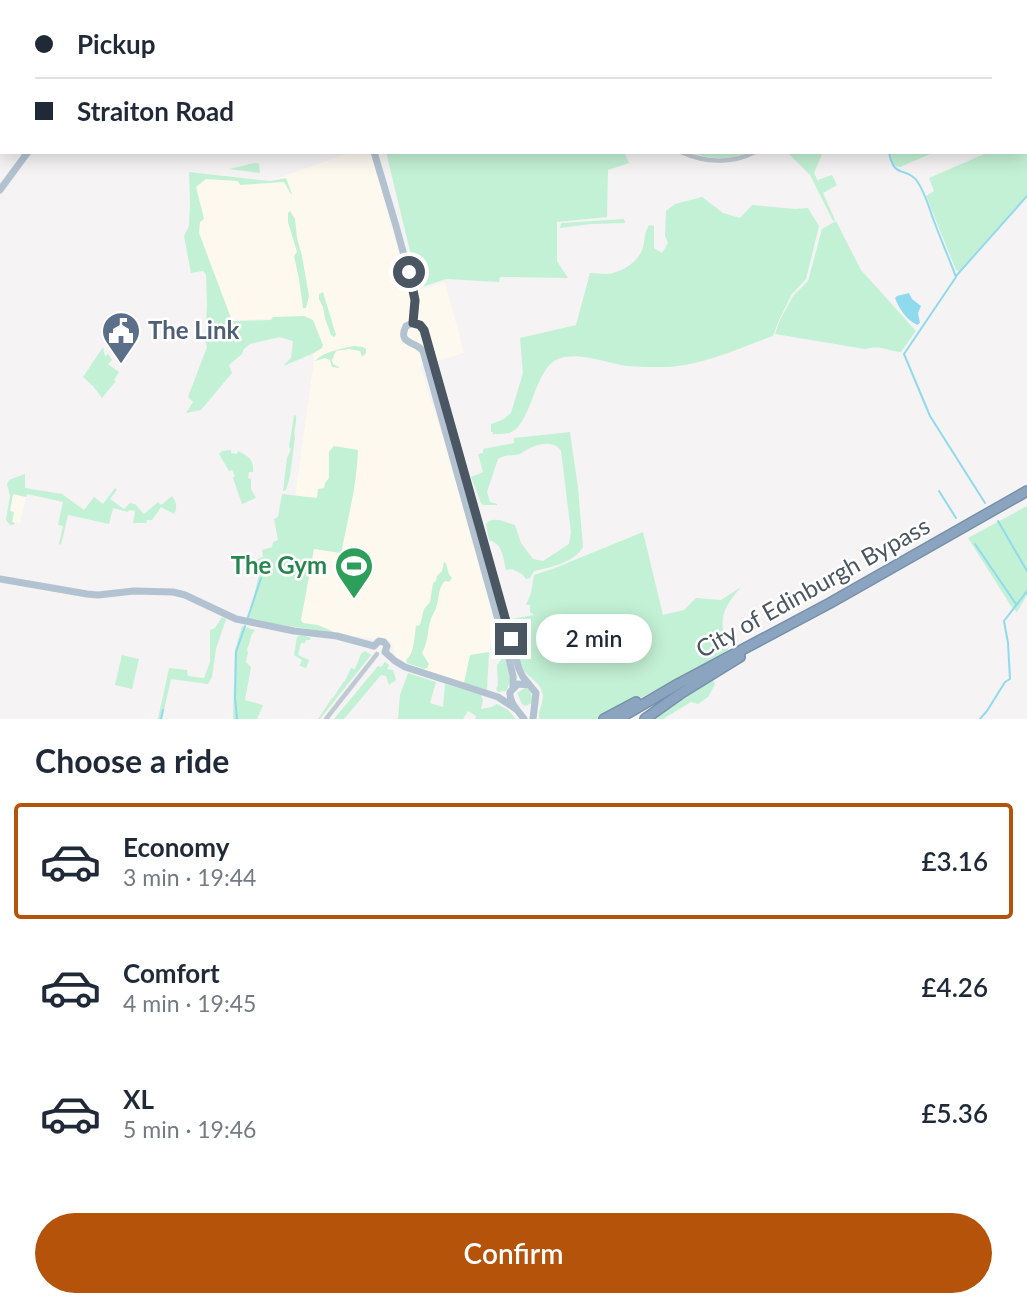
<!DOCTYPE html>
<meta charset="utf-8">
<style>
body{margin:0;font-family:Lato,sans-serif;background:#f2f2f3;color:#1f2937;height:100vh;display:flex;flex-direction:column;font-size:26px;white-space:nowrap}
*{box-sizing:border-box;margin:0}
p{font-size:23px;color:#747a83}
.icon{flex:none;width:38px;height:38px;fill:none;stroke:currentColor;stroke-width:2;stroke-linecap:round;stroke-linejoin:round}
.map{position:relative;height:719px;overflow:hidden}
.drawer{display:flex;flex-direction:column;background:#fff;flex:1}
.drawer>*{flex:none}
.banner{position:absolute;left:0px;top:0px;width:1027px;height:154px;box-shadow:0 4px 18px #0003;display:grid;align-content:center;height:154px;padding:0 35px;background:#fff}
.end{position:absolute;width:32px;height:32px;margin:-16px;border:9px solid #4a5661;background:#fff;box-shadow:0 0 0 4px #fff}
.from{border-radius:50%}
.bubble{position:absolute;height:49px;border-radius:24px;background:#fff;box-shadow:0 4px 18px #0003;font-size:23px;font-weight:600;line-height:49px;text-align:center}
.banner b{display:flex;align-items:center;gap:24px;height:66px;font-size:26px}
.banner b+b{border-top:2px solid #e0e1e3}
.banner i{width:18px;height:18px;background:#1f2937}
ul{padding:0;list-style:none}
li{display:flex;align-items:center;gap:21px;height:116px;margin:0 14px 10px;padding:0 21px;border:4px solid transparent;border-radius:7px}
li div{flex:1}
li b{display:block;font-size:26px}
li em{font-style:normal;font-weight:600}
li.on{border-color:#b45309}
li>.icon{width:63px;height:63px;stroke-width:1.5}
h2{padding:0 35px;font-size:32px;line-height:84px}
.primary-button{display:flex;gap:14px;margin-top:auto;padding:14px 35px}
.primary-button a{flex:1;height:80px;border-radius:42px;background:#b45309;color:#fff;font-size:28px;font-weight:600;line-height:80px;text-align:center}
.map>svg:first-child{display:block}
.commercial{fill:#fdf9ef}
.green{fill:#c3f1d5}
.water{fill:#90daee}
.lines{fill:none;stroke-linecap:round;stroke-linejoin:round}
.stream{stroke:#90daee;stroke-width:2}
.highway-casing{stroke:#7690ad;stroke-width:12}
.minor{stroke:#c1cad2;stroke-width:4.5}
.major{stroke:#b3c2d1;stroke-width:7}
.highway{stroke:#8ba5c1;stroke-width:9}
.route{stroke:#4a5661;stroke-width:9}
.labels{text-anchor:middle;stroke-width:5;stroke-linejoin:round;paint-order:stroke}
.service-label{font-size:24px;font-weight:bold;fill:#4e5e75;stroke:#fff;text-anchor:start}
.leisure-label{font-size:24px;font-weight:bold;fill:#27864d;stroke:#fff;text-anchor:end}
.street-label{font-size:24px;fill:#4a5661;stroke:#fff}
</style>
<div class="map">
<svg width="1027" height="719" viewBox="0 0 1027 719">
<rect width="100%" height="100%" fill="#f5f3f3"/>
<!-- commercial -->
<path class="commercial" d="M 351,152 L 372,152 L 410,293 L 445,282 L 464,353 L 420,366 L 453,469 L 485,582 L 494,624 L 489,652 L 470,655 L 464,683 L 417,668 L 396,657 L 391,641 L 298,628 L 295,497 L 314,360 L 307,337 L 304,316 L 232,321 L 199,233 L 200,222 L 204,219 L 192,172 L 270,181 Z
M 13,494 L 26,497 L 20,524 L 12,522 L 10,511 Z"/>
<!-- green -->
<path class="green" d="M 1027,135 L 1027,195 L 959,271 L 956,270 L 926,196 L 934,191 L 929,178 L 989,152 L 1026,152 L 1026,136 Z
M 386,152 L 624,152 L 629,163 L 608,170 L 607,217 L 557,222 L 557,261 L 568,278 L 500,277 L 499,282 L 446,279 L 419,288 Z
M 690,152 L 707,154 L 708,152 L 749,152 C 729,160 710,160 690,152 Z
M 787,152 L 823,152 L 814,173 L 819,183 L 818,180 L 832,175 L 837,185 L 823,193 L 835,220 L 833,221 L 810,175 Z
M 891,152 L 935,152 L 900,167 C 892,166 892,160 891,152 Z
M 255,163 L 259,164 L 260,173 L 229,169 Z
M 189,172 L 270,181 L 286,178 L 292,194 L 291,194 L 284,182 L 240,185 L 238,181 L 206,179 L 196,187 L 204,219 L 200,222 L 199,233 L 232,321 L 271,320 L 273,317 L 304,316 L 313,320 L 323,345 L 322,348 L 312,354 L 283,366 L 291,358 L 293,341 L 280,337 L 250,344 L 244,349 L 242,354 L 229,365 L 232,373 L 201,410 L 186,413 L 193,402 L 188,397 L 207,347 L 205,341 L 207,305 L 206,275 L 203,271 L 191,273 L 184,236 L 189,226 L 190,202 Z
M 702,197 L 723,213 L 740,218 L 752,205 L 795,209 L 808,208 L 819,226 L 806,279 L 792,294 L 779,320 L 773,336 C 739,348 702,366 665,367 C 653,367 639,367 627,366 C 607,363 577,351 558,359 C 534,368 532,426 509,433 C 504,434 498,434 493,434 L 493,432 L 491,432 L 491,424 L 504,419 L 511,413 L 523,373 L 520,338 L 576,325 L 590,273 C 597,273 607,275 613,273 C 625,270 640,260 643,247 C 646,237 643,236 649,225 L 654,226 L 654,248 L 662,253 L 668,243 L 665,236 L 666,211 L 675,204 Z
M 290,211 L 295,219 L 297,238 L 302,256 L 309,296 L 306,308 L 303,308 L 299,279 L 294,256 L 297,252 L 288,222 L 288,213 Z
M 624,219 L 625,223 L 591,224 L 560,228 L 561,223 Z
M 836,221 L 861,270 L 916,331 L 901,352 C 894,352 888,349 881,348 C 876,347 870,348 865,349 L 775,334 L 780,320 L 793,296 L 808,281 L 822,229 Z
M 323,292 L 336,335 L 334,337 L 331,335 L 325,318 L 323,307 L 319,299 L 319,294 Z
M 354,346 L 363,347 L 366,349 L 366,353 L 362,357 L 360,351 L 349,349 L 336,351 L 332,360 L 333,364 L 339,367 L 339,368 L 332,367 L 330,360 L 325,358 L 315,361 C 325,351 340,349 354,346 Z
M 103,347 L 105,356 L 108,354 L 112,360 L 108,364 L 119,372 L 114,380 L 116,381 L 102,398 L 93,386 L 83,377 Z
M 294,415 L 296,416 C 297,423 293,432 295,438 L 290,476 L 286,490 L 283,491 L 287,458 L 291,449 L 289,447 Z
M 570,432 L 578,488 L 583,547 C 574,563 551,567 534,571 L 530,578 L 526,579 L 522,574 L 512,569 L 506,570 C 503,557 503,544 489,540 L 486,524 C 493,515 506,523 515,525 L 521,543 L 533,559 L 543,561 L 569,544 L 571,532 L 561,451 C 555,441 541,443 530,448 C 529,448 522,453 520,454 C 513,456 506,454 498,459 L 487,492 L 490,502 L 497,504 L 497,505 L 484,505 L 481,503 L 471,477 L 483,472 L 478,454 L 483,453 L 483,449 L 514,443 L 514,438 Z
M 334,446 L 358,450 C 357,484 348,519 341,553 L 314,549 L 301,620 L 303,623 L 318,625 L 336,633 L 248,620 L 259,575 L 252,572 L 251,562 L 263,557 L 262,550 L 272,547 L 273,542 L 278,540 L 274,519 L 278,517 L 282,494 L 317,498 L 318,489 L 324,488 L 325,483 L 329,478 L 329,452 Z
M 231,450 L 231,453 L 237,454 L 238,451 C 249,456 254,460 253,472 L 249,472 L 248,478 L 251,479 L 251,489 L 256,498 L 242,504 L 233,478 L 235,476 L 232,470 L 229,471 L 219,454 L 222,451 Z
M 25,474 L 25,488 L 62,494 L 84,510 L 94,497 L 103,504 L 115,488 L 117,490 L 110,499 L 124,509 L 130,503 L 135,504 L 144,514 L 158,502 L 161,505 L 172,496 C 176,502 178,507 174,514 L 161,507 L 152,520 L 147,520 L 146,523 L 133,523 L 135,511 L 129,510 L 128,512 L 113,508 L 109,524 L 68,515 L 61,545 L 59,544 L 63,526 L 58,525 L 63,502 L 27,494 L 26,497 L 13,494 L 10,511 L 14,512 L 12,522 L 15,523 L 13,525 L 10,525 L 6,520 L 10,496 L 7,484 L 9,480 Z
M 1027,506 L 1027,595 L 1017,612 L 1011,606 L 968,538 Z
M 643,532 L 663,615 L 684,610 L 696,598 L 721,600 L 741,587 C 719,613 719,620 729,652 L 600,719 L 539,719 C 538,710 543,704 543,696 C 542,682 528,678 521,667 L 512,631 L 511,619 L 534,615 L 530,612 L 530,605 L 526,605 L 531,593 L 534,575 L 555,568 Z
M 444,562 L 446,563 L 449,574 L 452,578 L 449,582 L 445,581 C 437,589 440,598 436,608 C 435,612 432,615 431,619 C 427,631 429,640 422,653 L 429,664 L 427,668 L 424,669 L 407,663 L 406,660 C 415,653 414,637 416,626 L 420,625 L 424,609 L 430,602 L 433,583 L 436,581 L 437,576 L 442,571 Z
M 222,617 L 226,619 L 216,649 L 212,677 L 208,684 L 171,679 L 162,719 L 158,719 L 169,668 L 187,670 L 188,676 L 204,678 L 210,662 L 210,630 L 215,628 Z
M 242,626 L 255,630 L 252,634 L 247,650 L 248,652 L 246,662 L 251,667 L 245,700 L 263,705 L 257,719 L 233,719 L 235,650 Z
M 302,635 L 311,638 L 310,640 L 306,640 L 305,643 L 301,643 L 298,655 L 309,660 L 306,668 L 298,665 L 300,665 L 302,660 L 294,655 L 297,637 Z
M 365,651 L 371,655 L 320,719 L 318,719 L 332,698 L 333,698 L 344,681 L 345,681 L 351,668 L 355,669 L 361,654 Z
M 489,652 L 487,690 L 464,683 L 470,655 Z
M 122,655 L 139,659 L 132,689 L 115,685 Z
M 504,656 C 508,668 513,679 506,691 L 498,692 L 496,689 L 498,685 L 497,665 Z
M 385,662 L 389,665 L 387,669 L 393,670 L 396,680 L 389,685 L 386,676 L 381,675 L 344,719 L 334,719 L 378,666 L 381,667 Z
M 408,673 L 436,682 L 430,703 L 443,707 L 445,684 L 481,695 L 483,700 L 481,709 L 492,707 L 497,704 L 508,710 L 516,719 L 475,719 L 476,716 L 468,711 L 463,719 L 398,719 L 400,695 Z
M 713,679 L 715,684 L 708,697 L 698,704 L 691,702 L 663,719 L 652,719 L 681,697 Z
M 525,688 L 529,689 L 533,699 L 532,703 L 525,706 L 522,704 L 517,693 Z"/>
<!-- water -->
<path class="water" d="M 909,293 L 912,299 L 921,306 L 918,313 L 920,323 L 917,325 C 907,320 899,309 895,298 L 897,296 Z"/>
<g class="lines">
<!-- stream -->
<path class="stream" d="M 860,2 L 860,0
M 889,152 C 894,180 906,166 917,181 C 925,192 929,208 934,221 C 941,240 949,258 956,277 L 904,354 L 930,416 L 985,503
M 956,276 L 1027,196
M 939,491 L 956,518
M 998,521 L 1027,571
M 975,544 L 1016,604
M 247,620 L 261,578
M 161,719 L 163,710
M 237,719 L 235,698 L 236,652 L 245,626
M 980,719 L 987,711 L 1005,682 L 1010,679 L 1008,643 L 1004,621 L 1027,591"/>
<defs>
<path id="highway" d="M 604,719 L 636,702
M 618,719 L 678,684 L 830,603 L 1027,491
M 645,719 L 680,694 L 740,657"/>
</defs>
<!-- highway casing -->
<use href="#highway" class="highway-casing"/>
<!-- minor -->
<path class="minor" d="M 1026,17 L 1027,17
M 681,152 C 705,163 732,164 755,152
M 326,719 L 377,654"/>
<!-- major -->
<path class="major" d="M 333,0 L 334,2
M 134,2 L 136,0
M 374,152 L 396,226 L 413,288 L 416,301 L 413,323 L 406,326 C 397,344 415,341 423,351 L 509,659 L 513,676 L 513,688
M 0,190 L 28,152
M 413,323 L 420,325 L 424,330 L 519,669 L 523,677 L 536,693 L 533,719
M 0,579 L 87,594 L 98,595 L 134,591 L 173,592 L 185,595 L 236,619 L 294,631 L 337,636 L 374,646
M 374,646 L 379,641 L 384,642 L 387,646 L 385,652
M 385,652 L 395,661 L 405,667 L 498,697 L 516,709
M 524,719 C 518,710 509,703 510,692 L 518,684 L 529,685"/>
<!-- highway -->
<use href="#highway" class="highway"/>
</g>
<g class="lines">
<!-- route -->
<path class="route" d="M 409,272 L 415,300 L 413,323 L 420,325 L 424,330 L 511,639"/>
</g>
<!-- icons -->
<defs>
<symbol id="civic-pin" viewBox="-11 -11 22 30"><path d="M0 17L-7.5 6A9.5 9.5 0 1 1 7.5 6Z" fill="#5c6f8a" stroke="#fff"/><path d="M-.6-6.5H3V-4.5H.6V-3L4-1V1h2V6H-6V1h2V-1L-.6-3ZM-1.2 2.5V6h2.4V2.5Z" fill="#fff"/></symbol>
<symbol id="stadium-pin" viewBox="-11 -11 22 30"><path d="M0 17L-7.5 6A9.5 9.5 0 1 1 7.5 6Z" fill="#2e9e5b" stroke="#fff"/><path d="M0-5a6.5 5 0 1 0 0 10a6.5 5 0 1 0 0-10ZM-3.5-1.8h7v3.6h-7Z" fill="#fff"/></symbol>
</defs>
<g fill-rule="evenodd">
<use href="#civic-pin" x="99" y="309" width="44" height="60"/>
<use href="#stadium-pin" x="332" y="544" width="44" height="60"/>
</g>
<g class="labels">
<!-- service labels -->
<g class="service-label">
<text x="148" y="339">The Link</text>
</g>
<!-- leisure labels -->
<g class="leisure-label">
<text x="327" y="574">The Gym</text>
</g>
<!-- street labels -->
<g class="street-label">
<text transform="translate(813 588) rotate(-29)" y="8">City of Edinburgh Bypass</text>
</g>
</g>
</svg>
<i class="end from" style="left:409px;top:272px"></i>
<i class="end" style="left:511px;top:639px"></i>
<div class="bubble" style="left:536px;top:614px;width:116px">2 min</div>
<div class="banner">
<b><i class="from"></i>Pickup</b>
<b><i></i>Straiton Road</b>
</div>
</div>
<section class="drawer">
<h2>Choose a ride</h2>
<ul>
<li class="on"><svg class="icon" aria-label="car" viewBox="0 0 24 24"><path d="M5 17H2v-5l4-1 3-4h7l3 4 3 1v5h-3M9 17h6M6 11h13"/><circle cx="7" cy="17" r="2"/><circle cx="17" cy="17" r="2"/></svg><div><b>Economy</b><p>3 min · 19:44</p></div><em>£3.16</em></li>
<li><svg class="icon" aria-label="car" viewBox="0 0 24 24"><path d="M5 17H2v-5l4-1 3-4h7l3 4 3 1v5h-3M9 17h6M6 11h13"/><circle cx="7" cy="17" r="2"/><circle cx="17" cy="17" r="2"/></svg><div><b>Comfort</b><p>4 min · 19:45</p></div><em>£4.26</em></li>
<li><svg class="icon" aria-label="car" viewBox="0 0 24 24"><path d="M5 17H2v-5l4-1 3-4h7l3 4 3 1v5h-3M9 17h6M6 11h13"/><circle cx="7" cy="17" r="2"/><circle cx="17" cy="17" r="2"/></svg><div><b>XL</b><p>5 min · 19:46</p></div><em>£5.36</em></li>
</ul>
<div class="primary-button"><a>Confirm</a></div>
</section>
